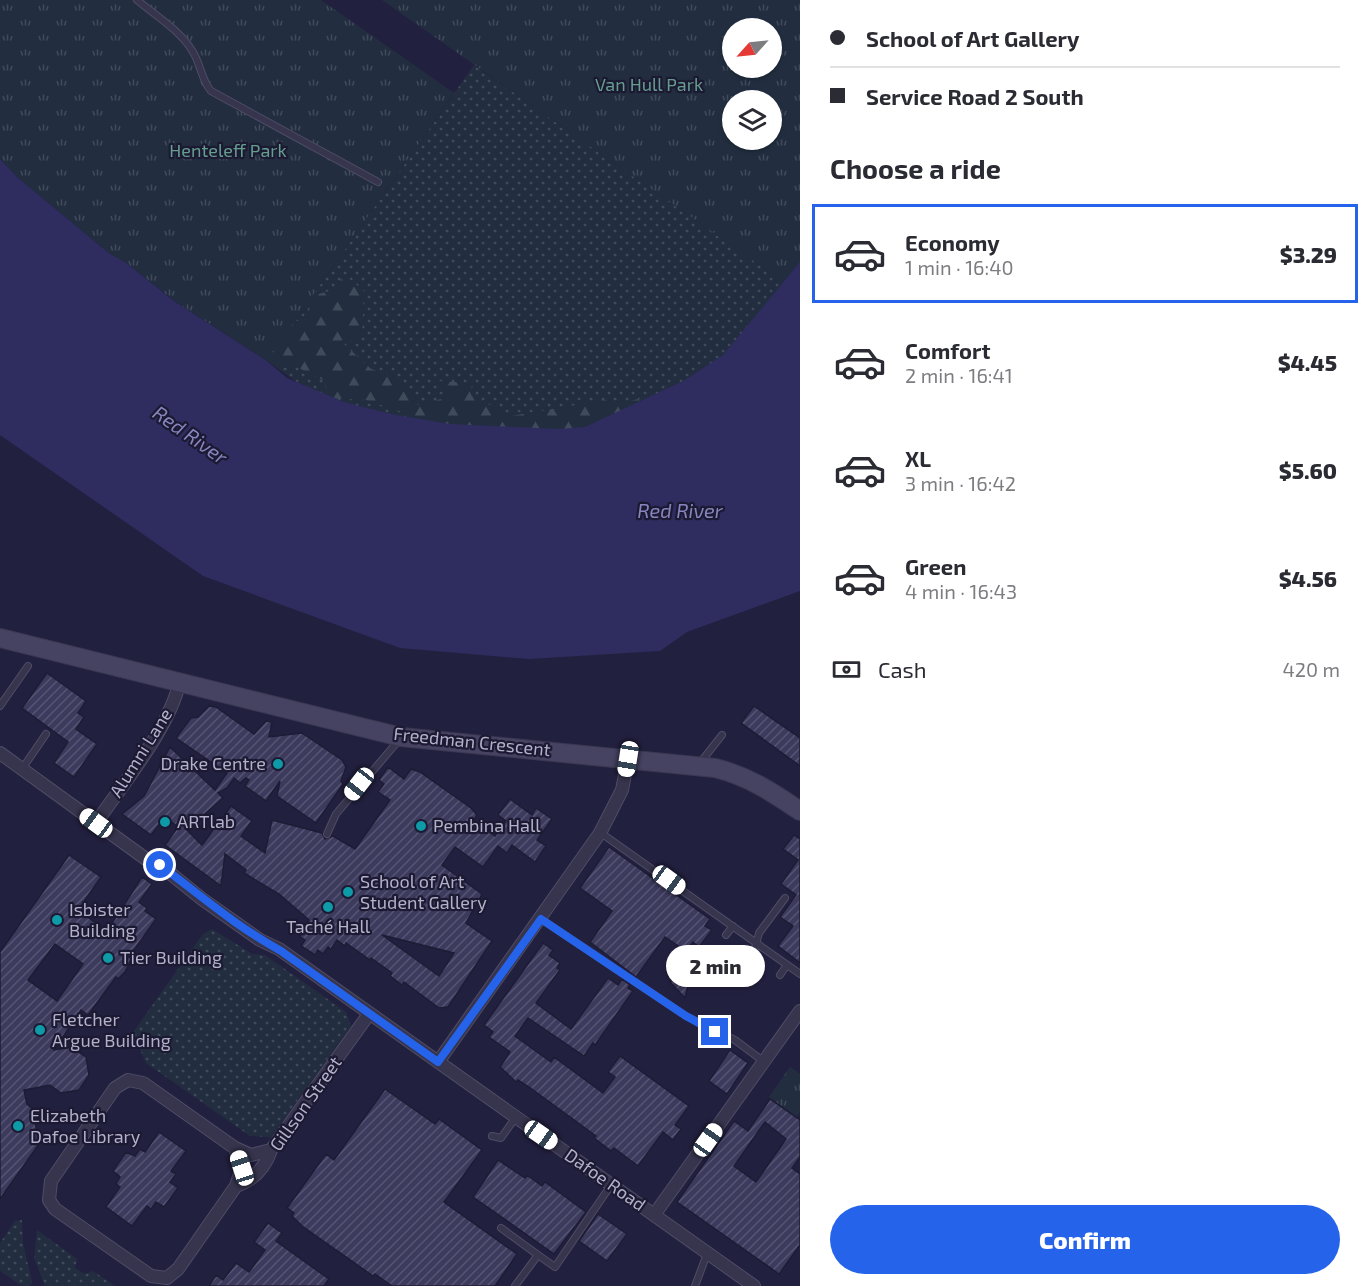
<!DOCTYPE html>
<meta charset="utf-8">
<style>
body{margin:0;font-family:"Exo 2",sans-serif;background:#f7f7f7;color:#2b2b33;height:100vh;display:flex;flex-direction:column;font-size:22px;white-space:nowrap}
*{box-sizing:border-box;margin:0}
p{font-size:20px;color:#7c7c81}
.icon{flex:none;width:33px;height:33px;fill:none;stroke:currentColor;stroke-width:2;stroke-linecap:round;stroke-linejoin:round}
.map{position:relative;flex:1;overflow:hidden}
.panel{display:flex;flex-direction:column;background:#fff;width:570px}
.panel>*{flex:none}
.hud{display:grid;align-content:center;height:132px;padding:0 30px;background:#fff}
.needle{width:39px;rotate:243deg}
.fabs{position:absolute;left:722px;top:18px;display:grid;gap:12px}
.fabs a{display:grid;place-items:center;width:60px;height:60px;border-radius:50%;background:#fff;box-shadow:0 2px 4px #0004;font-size:30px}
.end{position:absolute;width:27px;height:27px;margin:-14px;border:8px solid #2563eb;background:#fff;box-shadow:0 0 0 3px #fff}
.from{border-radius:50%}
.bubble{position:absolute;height:42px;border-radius:21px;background:#fff;box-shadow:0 2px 4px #0004;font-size:20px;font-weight:800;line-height:42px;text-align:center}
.car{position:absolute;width:18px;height:36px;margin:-18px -9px;border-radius:8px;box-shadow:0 0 4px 2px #0007;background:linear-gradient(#fff 24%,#345 0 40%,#fff 0 76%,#345 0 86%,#fff 0)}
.hud b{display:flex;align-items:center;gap:21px;height:57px;font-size:22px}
.hud b+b{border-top:2px solid #e1e1e2}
.hud i{width:15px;height:15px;background:#2b2b33}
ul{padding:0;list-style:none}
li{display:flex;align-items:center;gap:18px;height:99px;margin:0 12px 9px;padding:0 18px;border:3px solid transparent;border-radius:0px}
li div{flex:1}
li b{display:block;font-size:22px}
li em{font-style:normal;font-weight:800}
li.on{border-color:#2563eb}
li>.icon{width:54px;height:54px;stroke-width:1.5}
h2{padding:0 30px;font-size:27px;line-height:72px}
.pay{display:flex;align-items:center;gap:15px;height:66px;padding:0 30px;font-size:22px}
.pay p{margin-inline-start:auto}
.button{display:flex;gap:12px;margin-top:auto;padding:12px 30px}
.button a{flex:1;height:69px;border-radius:36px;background:#2563eb;color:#fff;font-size:24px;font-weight:800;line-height:69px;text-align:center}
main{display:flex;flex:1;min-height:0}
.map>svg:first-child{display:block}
.grass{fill:url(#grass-dots)}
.forest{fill:url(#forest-firs)}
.park{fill:url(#park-tufts);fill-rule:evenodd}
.water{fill:#2f2c5f}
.building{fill:url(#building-hatch);stroke:#1e1c35;stroke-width:1.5;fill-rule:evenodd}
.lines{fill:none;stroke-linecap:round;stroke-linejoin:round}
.lane-casing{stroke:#4f4d66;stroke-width:8}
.street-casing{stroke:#4f4d66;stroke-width:14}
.secondary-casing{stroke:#3a3851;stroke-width:20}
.lane{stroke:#37354e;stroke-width:6}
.street{stroke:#37354e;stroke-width:12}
.secondary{stroke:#464262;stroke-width:18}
.route{stroke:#2563eb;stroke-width:8}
.culture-dot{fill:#0f9aa8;stroke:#1c1a33;stroke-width:2}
.labels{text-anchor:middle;stroke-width:4.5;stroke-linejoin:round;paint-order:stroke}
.park-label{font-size:18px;fill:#659e8e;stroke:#1c1a33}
.street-label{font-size:18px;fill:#b3b0ca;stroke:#1c1a33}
.poi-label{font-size:18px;fill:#b3b0ca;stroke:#1c1a33;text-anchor:start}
.water-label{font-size:20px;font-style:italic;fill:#8884bd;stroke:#1c1a33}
</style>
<main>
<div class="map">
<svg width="800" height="1286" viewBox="0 0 800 1286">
<defs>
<pattern id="grass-dots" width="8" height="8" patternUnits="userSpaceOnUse" patternTransform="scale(1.5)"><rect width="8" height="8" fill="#222e40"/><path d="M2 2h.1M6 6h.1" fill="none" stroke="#404a5a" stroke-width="1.8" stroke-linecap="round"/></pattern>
<pattern id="forest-firs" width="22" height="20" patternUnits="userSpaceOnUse" patternTransform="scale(1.5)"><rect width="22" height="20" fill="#222e40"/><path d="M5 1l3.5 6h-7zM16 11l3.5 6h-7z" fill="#404a5a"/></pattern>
<pattern id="park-tufts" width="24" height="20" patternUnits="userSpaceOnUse" patternTransform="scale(1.5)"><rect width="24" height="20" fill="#222e40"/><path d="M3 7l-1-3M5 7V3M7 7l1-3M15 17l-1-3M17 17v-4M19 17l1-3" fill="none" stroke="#404a5a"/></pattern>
<pattern id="building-hatch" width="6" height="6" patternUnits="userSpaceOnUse" patternTransform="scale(1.5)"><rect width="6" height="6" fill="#3c3a5d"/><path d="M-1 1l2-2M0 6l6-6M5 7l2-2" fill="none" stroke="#565473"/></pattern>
</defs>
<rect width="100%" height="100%" fill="#22203f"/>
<!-- grass -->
<path class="grass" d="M 474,65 L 798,292 L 695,392 L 510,438 L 327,403 L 267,361 Z
M 212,929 L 252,954 L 265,955 L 346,1012 L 351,1026 L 271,1137 L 250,1136 L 146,1063 L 138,1045 L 129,1038 L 203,934 Z
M 22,1220 L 23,1243 L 32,1282 L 30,1286 L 22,1286 L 0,1271 L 0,1243 L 15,1221 Z
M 37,1230 L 77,1259 L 75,1268 L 85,1274 L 93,1271 L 115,1286 L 45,1286 L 34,1258 Z"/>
<!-- forest -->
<path class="forest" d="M 0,114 L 276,311 L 300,322 L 319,294 L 332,290 L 345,275 L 364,291 L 362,337 L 343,343 L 371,369 L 392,375 L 419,406 L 450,396 L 442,391 L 438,381 L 472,383 L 471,395 L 511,416 L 611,399 L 615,405 L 669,391 L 597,428 L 472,433 L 445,419 L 434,435 L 414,430 L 405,413 L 366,400 L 328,398 L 325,381 L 297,367 L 277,366 L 265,349 Z"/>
<!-- park -->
<path class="park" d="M 0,0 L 321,0 L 454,93 L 267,361 L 176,302 L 125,262 L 110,254 L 17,177 L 0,159 Z
M 382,0 L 800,0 L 800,290 L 798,292 ZM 732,28 L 771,28 L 771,68 L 732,68 ZM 732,100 L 771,100 L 771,140 L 732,140 Z
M 790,1067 L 800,1074 L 800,1112 L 797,1117 L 769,1097 Z"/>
<!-- water -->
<path class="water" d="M 0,159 L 17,177 L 110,254 L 125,262 L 174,301 L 267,361 L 287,378 L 344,402 L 391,414 L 450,424 L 560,429 L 585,427 L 685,380 L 723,355 L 800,262 L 800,591 L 687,632 L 660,651 L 529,659 L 400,648 L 203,576 L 0,435 Z"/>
<!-- building -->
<path class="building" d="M 47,673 L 86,701 L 78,713 L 84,717 L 76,729 L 97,744 L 74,777 L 54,763 L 68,742 L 22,708 Z
M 209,706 L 216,707 L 254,734 L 266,721 L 272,722 L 269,737 L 302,733 L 342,760 L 346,767 L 341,781 L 343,784 L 316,823 L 277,796 L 280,781 L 266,801 L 245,786 L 249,780 L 246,778 L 240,783 L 234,778 L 227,788 L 218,793 L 223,798 L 187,830 L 202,845 L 231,806 L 252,821 L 241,836 L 265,853 L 272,820 L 322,833 L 325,839 L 333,836 L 355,849 L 390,800 L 378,792 L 384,784 L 379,780 L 388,767 L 404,779 L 411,769 L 420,772 L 471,808 L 477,815 L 474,820 L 495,836 L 506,821 L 498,815 L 510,799 L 532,815 L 536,808 L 552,819 L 537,840 L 546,846 L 535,862 L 512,845 L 507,853 L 498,846 L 483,867 L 455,847 L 442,865 L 482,894 L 466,923 L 492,941 L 448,1007 L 439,1008 L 404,982 L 402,985 L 390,976 L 392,973 L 371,958 L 370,960 L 346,943 L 345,946 L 337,940 L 331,949 L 328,947 L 323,954 L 318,950 L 315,955 L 301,946 L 305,940 L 300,937 L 309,920 L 279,894 L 244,873 L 246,870 L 225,854 L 221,886 L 165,845 L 178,827 L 165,817 L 151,835 L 122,814 L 144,796 L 170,747 L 215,790 L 227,773 L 176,738 L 191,718 L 198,717 ZM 382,935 L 454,953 L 439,976 Z
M 754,706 L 800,738 L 800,766 L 741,723 Z
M 794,835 L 800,839 L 800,963 L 778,946 L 793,926 L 780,917 L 796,895 L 781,884 L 798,860 L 783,849 Z
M 609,847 L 710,919 L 705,926 L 712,930 L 699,947 L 693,942 L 686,951 L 665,937 L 636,977 L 590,942 L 612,911 L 580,888 Z
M 69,855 L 101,877 L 78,910 L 107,931 L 142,877 L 152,884 L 139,902 L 147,908 L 145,911 L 156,919 L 129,957 L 132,958 L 125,972 L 118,979 L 116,977 L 88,1015 L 81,1010 L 54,1050 L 71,1047 L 86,1057 L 89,1075 L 79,1090 L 61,1093 L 50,1085 L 24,1090 L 27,1104 L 33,1109 L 39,1144 L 0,1199 L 0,952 ZM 55,944 L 83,964 L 57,1001 L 28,980 Z
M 543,943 L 553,950 L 549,955 L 560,963 L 557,968 L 560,970 L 536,1003 L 571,1029 L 608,978 L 618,985 L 622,979 L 630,985 L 628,988 L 633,991 L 595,1045 L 593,1043 L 584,1056 L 528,1018 L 515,1036 L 551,1062 L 554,1057 L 603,1093 L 615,1077 L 608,1072 L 620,1056 L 689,1106 L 675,1125 L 681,1129 L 673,1140 L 663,1132 L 638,1166 L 614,1148 L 611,1151 L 594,1138 L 596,1136 L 529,1087 L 518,1080 L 516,1082 L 500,1067 L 510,1052 L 489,1037 L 493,1032 L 484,1025 Z
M 684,957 L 700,972 L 688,985 L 685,998 L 670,982 L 681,968 Z
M 730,1050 L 748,1063 L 727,1094 L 709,1081 Z
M 385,1089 L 435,1124 L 439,1119 L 482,1150 L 444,1202 L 517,1254 L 495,1286 L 392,1286 L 375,1274 L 373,1276 L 302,1226 L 292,1216 L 294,1213 L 287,1208 L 326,1154 L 334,1160 Z
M 770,1099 L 800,1120 L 800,1157 L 792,1168 L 800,1174 L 800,1245 L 779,1274 L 677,1202 L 734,1121 L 748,1131 ZM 765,1122 L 786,1139 L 756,1182 L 734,1166 Z
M 159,1132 L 186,1151 L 171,1171 L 176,1174 L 170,1182 L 178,1188 L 164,1207 L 156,1202 L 151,1209 L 147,1206 L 132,1226 L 106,1207 L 120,1187 L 116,1184 L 120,1177 L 113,1171 L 126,1152 L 135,1156 L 140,1149 L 145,1152 Z
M 498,1160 L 525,1178 L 527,1175 L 542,1186 L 545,1182 L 586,1212 L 554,1254 L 473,1197 Z
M 598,1214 L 627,1234 L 607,1261 L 579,1241 Z
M 268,1223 L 282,1233 L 276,1241 L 329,1279 L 324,1286 L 209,1286 L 216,1275 L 223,1280 L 236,1263 L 249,1272 L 265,1250 L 254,1242 Z"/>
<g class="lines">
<defs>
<path id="lane" d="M 137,0 C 156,16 180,30 193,52 C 201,65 201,79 211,91 L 378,182
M 0,706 L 28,666
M 700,763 L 722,735
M 22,769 L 46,734
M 601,833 L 800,974
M 327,834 L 336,814 L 399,740
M 541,919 L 686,1016 L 735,1040 L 763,1061
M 726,935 L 733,926
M 753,955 L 759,933 L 785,898
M 780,975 L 787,965
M 492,1136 L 501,1138 L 516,1117
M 501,1228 L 538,1255
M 515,1286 L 538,1255 L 555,1267 L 611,1185
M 695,1286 L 707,1254"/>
<path id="street" d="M 0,753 L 146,859 L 160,865 L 202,899 L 260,940 L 279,949 L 754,1286
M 96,823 C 124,782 169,729 180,681
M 438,1062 L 600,833 L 622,790 L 628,759
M 235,1148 L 242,1168 L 236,1186 L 178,1269 L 167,1278 L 151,1276 L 55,1209 L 49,1200 L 51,1181 L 115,1088 L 128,1080 L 143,1083 L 235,1148 L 251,1155 L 271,1150
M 236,1186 C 254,1180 265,1168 271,1150 L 369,1014
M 654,1215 L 800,1011"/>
<path id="secondary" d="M 0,638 L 401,737 L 715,768 C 748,776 772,792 800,811"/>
</defs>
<!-- lane casing -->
<use href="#lane" class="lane-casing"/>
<!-- street casing -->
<use href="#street" class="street-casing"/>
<!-- secondary casing -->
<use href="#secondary" class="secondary-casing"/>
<!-- lane -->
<use href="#lane" class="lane"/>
<!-- street -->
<use href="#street" class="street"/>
<!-- secondary -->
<use href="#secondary" class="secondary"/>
</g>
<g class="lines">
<!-- route -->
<path class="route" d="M 160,865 C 200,895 237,927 281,951 L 438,1062 L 541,919 L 686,1016 L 715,1032"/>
</g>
<!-- markers -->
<g class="culture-dot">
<circle cx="278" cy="764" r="6"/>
<circle cx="165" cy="822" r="6"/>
<circle cx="421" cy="826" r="6"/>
<circle cx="348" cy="892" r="6"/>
<circle cx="328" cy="907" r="6"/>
<circle cx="57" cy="920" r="6"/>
<circle cx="108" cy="958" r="6"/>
<circle cx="40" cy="1030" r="6"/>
<circle cx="18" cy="1126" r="6"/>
</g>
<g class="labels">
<!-- park labels -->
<g class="park-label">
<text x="649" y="91">Van Hull Park</text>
<text x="228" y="157">Henteleff Park</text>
</g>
<!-- street labels -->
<g class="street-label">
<text transform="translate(472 742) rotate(6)" y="6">Freedman Crescent</text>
<text transform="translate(141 753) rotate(-58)" y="6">Alumni Lane</text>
<text transform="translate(306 1104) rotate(-55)" y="6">Gillson Street</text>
<text transform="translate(605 1180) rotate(35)" y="6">Dafoe Road</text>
</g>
<!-- poi labels -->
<g class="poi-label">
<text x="266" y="770" text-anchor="end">Drake Centre</text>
<text x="177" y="828">ARTlab</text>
<text x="433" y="832">Pembina Hall</text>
<text x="360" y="888">School of Art<tspan x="360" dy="21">Student Gallery</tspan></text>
<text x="69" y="916">Isbister<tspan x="69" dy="21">Building</tspan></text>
<text x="328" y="933" text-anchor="middle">Taché Hall</text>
<text x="120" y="964">Tier Building</text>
<text x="52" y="1026">Fletcher<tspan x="52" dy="21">Argue Building</tspan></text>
<text x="30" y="1122">Elizabeth<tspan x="30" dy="21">Dafoe Library</tspan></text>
</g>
<!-- water labels -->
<g class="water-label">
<text transform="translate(190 435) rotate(35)" y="7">Red River</text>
<text x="680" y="518">Red River</text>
</g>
</g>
</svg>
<div class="fabs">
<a><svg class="needle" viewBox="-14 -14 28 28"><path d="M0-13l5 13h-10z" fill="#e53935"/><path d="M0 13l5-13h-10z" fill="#7c7c81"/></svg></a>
<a><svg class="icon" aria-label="layers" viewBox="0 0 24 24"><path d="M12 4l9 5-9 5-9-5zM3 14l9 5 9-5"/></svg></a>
</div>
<i class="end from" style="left:160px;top:865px"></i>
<i class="end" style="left:715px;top:1032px"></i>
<div class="bubble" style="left:666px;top:945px;width:99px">2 min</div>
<i class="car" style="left:628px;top:759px;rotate:189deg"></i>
<i class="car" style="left:359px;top:784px;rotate:218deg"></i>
<i class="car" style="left:96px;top:823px;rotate:306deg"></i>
<i class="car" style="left:669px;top:880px;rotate:126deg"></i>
<i class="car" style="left:541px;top:1135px;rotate:125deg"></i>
<i class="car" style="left:708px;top:1140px;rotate:35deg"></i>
<i class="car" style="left:242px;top:1168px;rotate:342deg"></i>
</div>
<section class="panel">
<div class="hud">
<b><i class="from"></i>School of Art Gallery</b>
<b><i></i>Service Road 2 South</b>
</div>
<h2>Choose a ride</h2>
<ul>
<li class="on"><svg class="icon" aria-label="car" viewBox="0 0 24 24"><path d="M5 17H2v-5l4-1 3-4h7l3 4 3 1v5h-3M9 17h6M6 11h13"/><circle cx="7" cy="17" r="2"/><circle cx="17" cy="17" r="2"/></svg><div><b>Economy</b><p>1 min · 16:40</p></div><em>$3.29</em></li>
<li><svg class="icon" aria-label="car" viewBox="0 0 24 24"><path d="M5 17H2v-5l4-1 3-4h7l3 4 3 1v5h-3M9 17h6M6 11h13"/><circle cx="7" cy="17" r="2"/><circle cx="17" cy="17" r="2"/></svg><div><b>Comfort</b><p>2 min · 16:41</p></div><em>$4.45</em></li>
<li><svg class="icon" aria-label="car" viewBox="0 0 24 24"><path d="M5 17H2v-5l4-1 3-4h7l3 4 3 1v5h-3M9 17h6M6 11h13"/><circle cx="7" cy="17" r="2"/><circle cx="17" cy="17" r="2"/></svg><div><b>XL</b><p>3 min · 16:42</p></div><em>$5.60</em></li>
<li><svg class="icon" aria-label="car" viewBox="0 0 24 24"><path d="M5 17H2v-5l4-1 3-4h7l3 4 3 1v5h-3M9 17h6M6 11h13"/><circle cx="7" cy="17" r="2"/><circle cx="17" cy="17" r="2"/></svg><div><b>Green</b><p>4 min · 16:43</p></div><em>$4.56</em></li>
</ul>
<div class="pay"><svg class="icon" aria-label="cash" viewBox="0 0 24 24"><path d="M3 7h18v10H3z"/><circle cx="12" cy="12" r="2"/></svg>Cash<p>420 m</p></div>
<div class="button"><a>Confirm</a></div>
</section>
</main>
